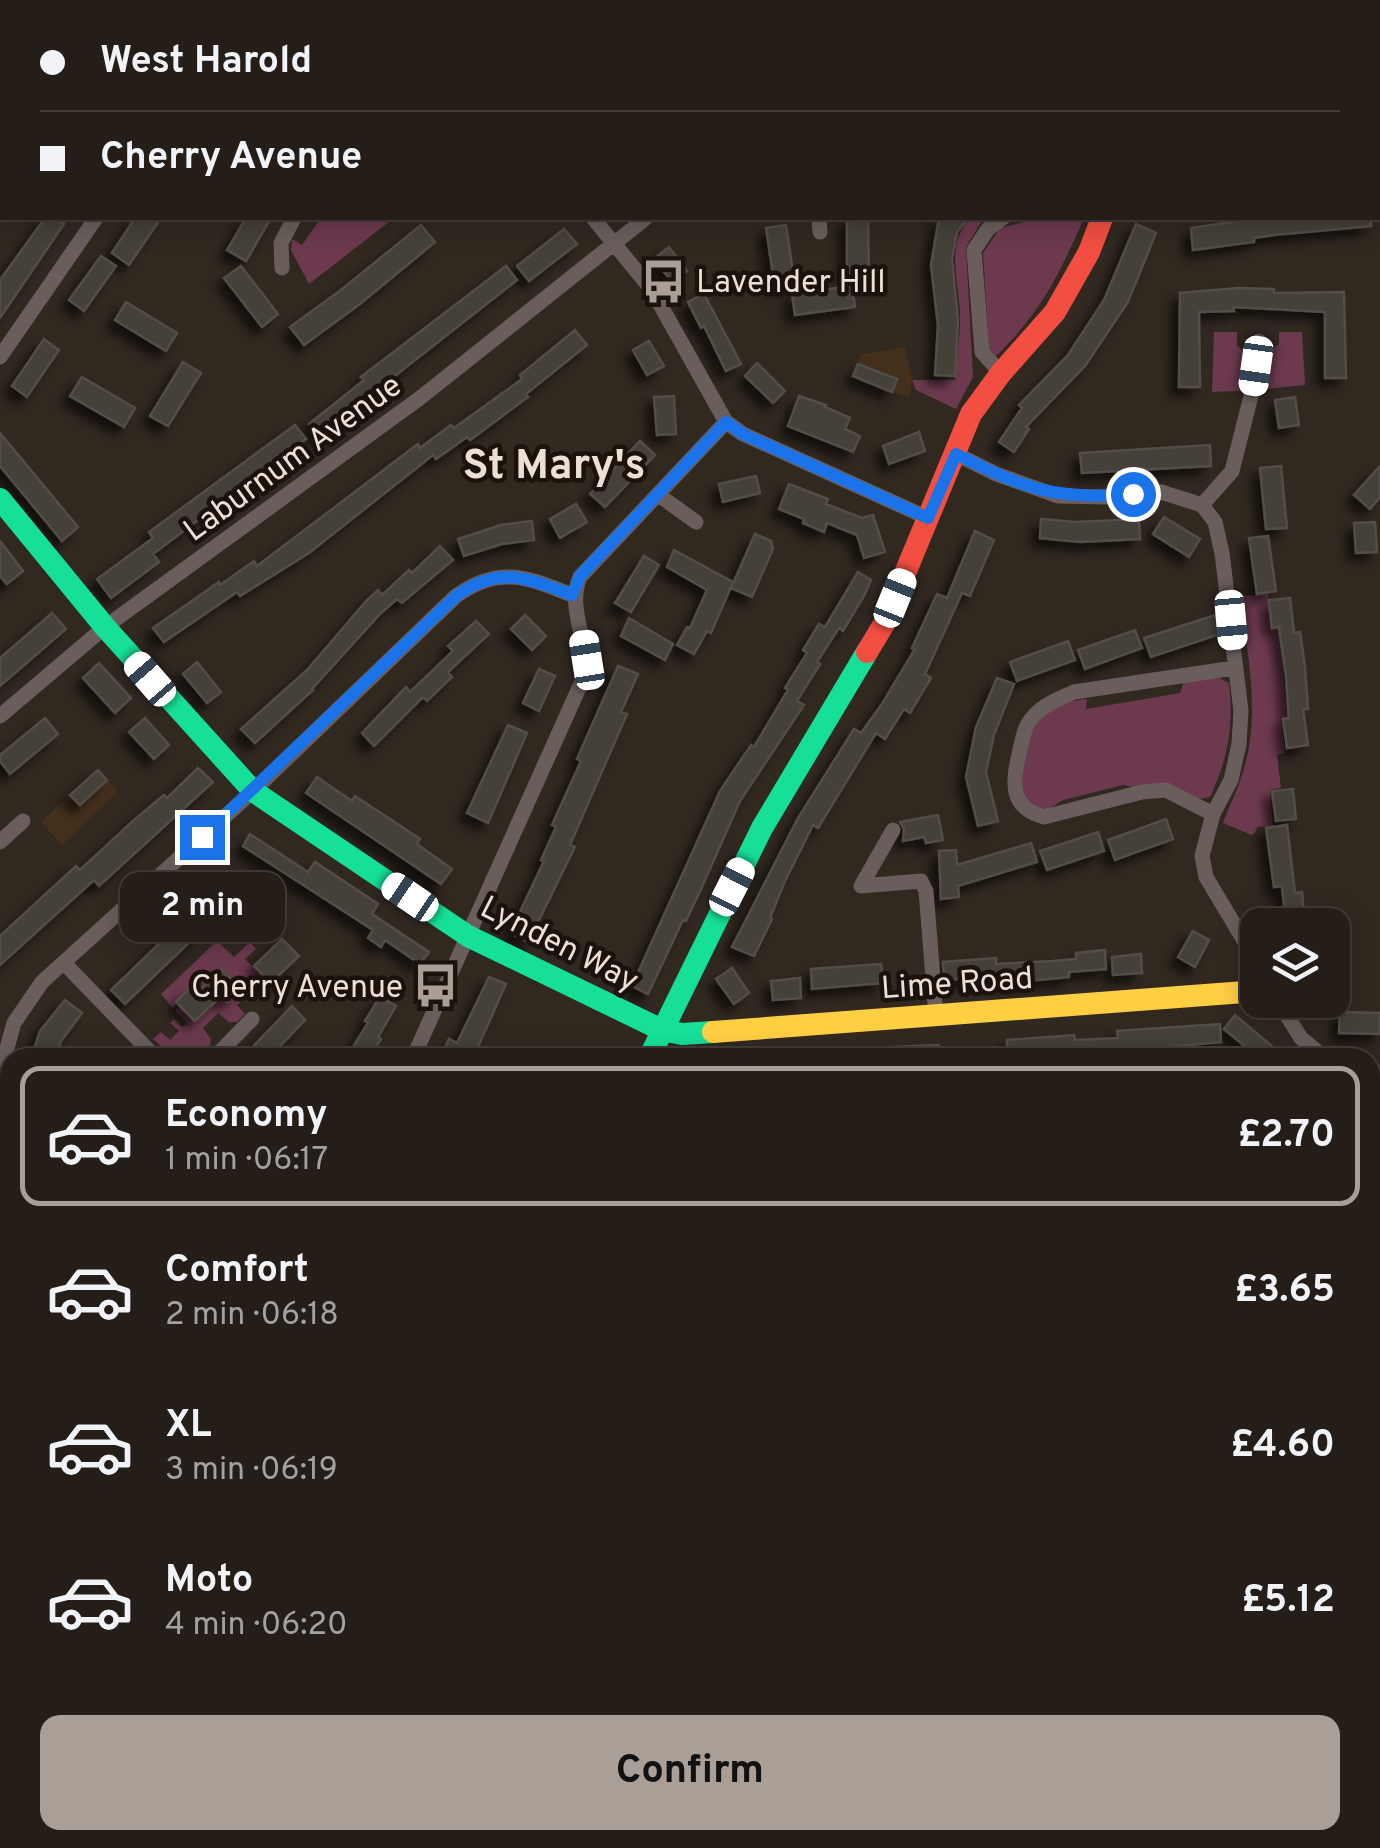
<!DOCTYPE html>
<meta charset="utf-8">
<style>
body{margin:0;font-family:Overpass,sans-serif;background:#312b25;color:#f1f3f6;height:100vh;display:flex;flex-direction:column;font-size:38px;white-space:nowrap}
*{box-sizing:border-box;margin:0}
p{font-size:32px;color:#a3a2a2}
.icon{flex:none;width:55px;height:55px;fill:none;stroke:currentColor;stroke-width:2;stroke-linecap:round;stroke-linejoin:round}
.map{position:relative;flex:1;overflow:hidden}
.sheet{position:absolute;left:0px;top:1048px;width:1380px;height:802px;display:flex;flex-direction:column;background:#251e18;border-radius:30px 30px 0 0;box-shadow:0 5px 25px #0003,0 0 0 2px #423c37}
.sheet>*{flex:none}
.top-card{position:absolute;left:0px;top:0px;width:1380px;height:220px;box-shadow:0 5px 25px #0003,0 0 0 2px #423c37;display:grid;align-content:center;height:220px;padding:0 40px;background:#251e18}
.fabs{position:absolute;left:1240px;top:908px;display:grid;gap:20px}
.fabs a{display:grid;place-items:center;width:110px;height:110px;border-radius:20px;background:#251e18;box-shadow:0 5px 25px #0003,0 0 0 2px #423c37;font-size:50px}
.end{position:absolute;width:45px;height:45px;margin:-22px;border:12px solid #1a73e8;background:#fff;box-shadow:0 0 0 5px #fff}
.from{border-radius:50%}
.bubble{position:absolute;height:70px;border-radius:20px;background:#251e18;box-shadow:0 5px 25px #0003,0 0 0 2px #423c37;font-size:32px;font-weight:700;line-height:70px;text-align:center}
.car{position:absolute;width:30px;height:60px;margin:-30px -15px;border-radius:12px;box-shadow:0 0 8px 2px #0007;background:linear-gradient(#fff 24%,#345 0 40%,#fff 0 76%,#345 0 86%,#fff 0)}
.top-card b{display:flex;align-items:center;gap:35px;height:95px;font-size:38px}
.top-card b+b{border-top:2px solid #423c37}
.top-card i{width:25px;height:25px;background:#f1f3f6}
ul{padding:18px 0 0;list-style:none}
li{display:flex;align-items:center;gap:30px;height:140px;margin:0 20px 15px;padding:0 20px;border:5px solid transparent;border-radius:20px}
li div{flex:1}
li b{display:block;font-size:38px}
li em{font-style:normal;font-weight:700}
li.selected{border-color:#aa9f96}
li>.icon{width:90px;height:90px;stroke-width:1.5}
.primary-button{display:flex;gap:20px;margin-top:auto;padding:20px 40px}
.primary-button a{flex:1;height:115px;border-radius:20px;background:#aa9f96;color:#111;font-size:40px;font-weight:700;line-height:115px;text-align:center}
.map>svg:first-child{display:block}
.built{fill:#432f1c}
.green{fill:#6c394e}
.building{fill:#443f37;stroke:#534e46;stroke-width:2.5;filter:url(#shadow)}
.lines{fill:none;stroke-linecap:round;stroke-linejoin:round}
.street{stroke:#695e5c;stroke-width:15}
.fast{stroke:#16e098;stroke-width:22}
.slow{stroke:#ffcf43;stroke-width:22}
.jam{stroke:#f24e42;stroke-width:22}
.rail{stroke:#6a615c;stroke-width:5}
.route{stroke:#1a73e8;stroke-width:12}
.labels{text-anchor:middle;stroke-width:9;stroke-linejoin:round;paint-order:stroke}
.poi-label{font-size:32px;fill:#ebdfd6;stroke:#1a120b;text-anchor:start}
.street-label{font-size:32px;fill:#ebdfd6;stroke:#1a120b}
.district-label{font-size:42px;font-weight:bold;fill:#ebdfd6;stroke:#1a120b}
</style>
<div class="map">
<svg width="1380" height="1848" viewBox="0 0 1380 1848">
<defs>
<filter id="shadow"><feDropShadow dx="-8" dy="8" stdDeviation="5" flood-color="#0009"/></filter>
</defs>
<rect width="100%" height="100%" fill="#312820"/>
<!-- built -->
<path class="built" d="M 905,347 L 912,380 L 909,398 L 892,392 L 897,378 L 858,362 L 861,354 Z
M 98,769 L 118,792 L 62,845 L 41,822 Z
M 711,1840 L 935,1840 L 936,1848 L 708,1848 Z"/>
<!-- green -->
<path class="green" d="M 321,218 L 394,218 L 309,284 L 291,250 L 292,239 L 302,245 Z
M 969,218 L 983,219 L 966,247 L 973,377 L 956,409 L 916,390 L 912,380 L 955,380 C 956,362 959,343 960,325 C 962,287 943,249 969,218 Z
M 1039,218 L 1084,218 C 1059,275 1042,311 996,356 L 989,349 L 983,253 L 1000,228 Z
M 1214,332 L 1237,332 L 1237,346 L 1247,352 L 1248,358 L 1241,391 L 1212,392 Z
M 1279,332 L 1302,332 L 1305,385 L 1264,389 L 1269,351 L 1279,344 Z
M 1268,594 L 1272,628 L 1279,627 L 1288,717 L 1281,718 L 1285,753 L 1277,755 L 1281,788 L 1270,790 L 1273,826 L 1258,827 L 1253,835 L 1249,834 L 1223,823 C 1230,804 1240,785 1245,765 C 1260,710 1247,651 1240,596 Z
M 1217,677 L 1229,683 C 1234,725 1228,759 1210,797 L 1201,799 L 1123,785 L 1063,800 L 1047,810 L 1039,810 L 1021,795 C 1020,748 1031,702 1087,699 L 1086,709 L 1180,693 L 1184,681 Z
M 217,941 L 234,957 L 250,942 L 256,949 L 245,959 L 265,979 L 237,1005 L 245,1014 L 237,1022 L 229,1022 L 218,1013 L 203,1028 L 211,1039 L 210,1046 C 190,1064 170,1057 153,1039 L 161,1032 L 170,1040 L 179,1031 L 170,1023 L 174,1019 L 182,1027 L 187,1024 L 175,1010 L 180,1006 L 195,1021 L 221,996 L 228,1001 L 240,989 L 196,995 L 189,989 L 173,1008 L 161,994 Z
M 1380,1395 L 1380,1613 L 1370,1614 L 1370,1396 Z
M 1026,1840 L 1315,1840 L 1315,1848 L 1027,1848 Z"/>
<!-- building -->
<path class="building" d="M 45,218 L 54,218 L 64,224 L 0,318 L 0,280 Z
M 135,218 L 161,218 L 129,265 L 112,253 Z
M 246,218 L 271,218 L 246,261 L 227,250 Z
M 847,218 L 868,218 L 869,277 L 847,277 Z
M 939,218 L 968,218 L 957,232 L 952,259 L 958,320 L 955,376 L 935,375 L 938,325 L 931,265 Z
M 1257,218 L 1371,218 L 1371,226 L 1274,235 L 1254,238 L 1254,242 L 1193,250 L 1191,228 Z
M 1136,224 L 1156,233 L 1128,302 L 1085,366 L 1026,427 L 1029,429 L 1014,452 L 999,442 L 1022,408 L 1019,405 L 1068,355 L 1104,300 Z
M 421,225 L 435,242 L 360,304 L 304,345 L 290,327 L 341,290 Z
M 786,225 L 795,285 L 775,288 L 766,228 Z
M 564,229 L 577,244 L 529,281 L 517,266 Z
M 669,247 L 687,271 L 672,282 L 654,259 Z
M 101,256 L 116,266 L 84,311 L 69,300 Z
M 241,266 L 278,314 L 262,327 L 224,278 Z
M 506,266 L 517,280 L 368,397 L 371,401 L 322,440 L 309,424 L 364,380 L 361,377 Z
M 852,286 L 855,307 L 795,315 L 792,294 Z
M 1238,288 L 1274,289 L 1274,293 L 1344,292 L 1346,378 L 1325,378 L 1325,312 L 1233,307 L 1234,311 L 1199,312 L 1200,387 L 1179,387 L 1180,293 Z
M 704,294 L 741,364 L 726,371 L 704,326 L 701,328 L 688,302 Z
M 126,302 L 177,333 L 166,351 L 115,320 Z
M 575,330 L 587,345 L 526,394 L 528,397 L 470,440 L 467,437 L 436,459 L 433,455 L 309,553 L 240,596 L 237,592 L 164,642 L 153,628 L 219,582 L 220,585 L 254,561 L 257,566 L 418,444 L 420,448 L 451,425 L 454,428 L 522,379 L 520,375 Z
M 44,339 L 59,350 L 27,397 L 12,386 Z
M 649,341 L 664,366 L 647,375 L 633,350 Z
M 183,362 L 201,373 L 168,426 L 150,416 Z
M 757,363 L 785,391 L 773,403 L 745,376 Z
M 858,364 L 897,379 L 892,392 L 853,376 Z
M 82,377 L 135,408 L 124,427 L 70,396 Z
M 674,396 L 676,434 L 657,435 L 654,397 Z
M 799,396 L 826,405 L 825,407 L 850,418 L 845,429 L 860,436 L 853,452 L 788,426 Z
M 1295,397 L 1299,425 L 1279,428 L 1275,400 Z
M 295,425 L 306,439 L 153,554 L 159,562 L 111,598 L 97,579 L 153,538 L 149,532 Z
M 919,432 L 925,451 L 889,464 L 883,446 Z
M 0,433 L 78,527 L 62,541 L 0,466 Z
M 640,441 L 655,455 L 605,507 L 590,494 Z
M 1210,445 L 1211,466 L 1082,473 L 1080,453 Z
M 1281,466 L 1287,528 L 1266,529 L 1260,468 Z
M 1380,466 L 1380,497 L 1370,509 L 1354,495 Z
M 756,476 L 760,493 L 723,502 L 719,484 Z
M 789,484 L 828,499 L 826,504 L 862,518 L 873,515 L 885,552 L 864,558 L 857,535 L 827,523 L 824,532 L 803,523 L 804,519 L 779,509 Z
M 576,504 L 587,522 L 560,538 L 550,519 Z
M 1164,517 L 1200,539 L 1189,557 L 1153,534 Z
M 1041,519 L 1076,522 L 1139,519 L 1140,539 L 1080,542 L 1040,538 Z
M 532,521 L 534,540 L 502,544 L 464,556 L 458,539 L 501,525 Z
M 1375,522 L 1377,552 L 1356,553 L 1354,523 Z
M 975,531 L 994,540 L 970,596 L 962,593 L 925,674 L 931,678 L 910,713 L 904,709 L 885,739 L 876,733 L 818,828 L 813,825 L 785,881 L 770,918 L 772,919 L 754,956 L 732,947 L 798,818 L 854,729 L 861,733 L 882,704 L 915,649 L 912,648 L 937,594 L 947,598 Z
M 755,534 L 771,541 L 773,549 L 752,597 L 731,588 Z
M 1268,536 L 1276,591 L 1257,594 L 1249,538 Z
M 0,541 L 23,571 L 7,584 L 0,576 Z
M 440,546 L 453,560 L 402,603 L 397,599 L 380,614 L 312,689 L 313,690 L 255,743 L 241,729 L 307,670 L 367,600 L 378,590 L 382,595 L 409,570 L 412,573 Z
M 674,550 L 733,582 L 711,633 L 707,631 L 694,654 L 677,645 L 687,627 L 690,628 L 707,590 L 667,567 Z
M 644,556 L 659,565 L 631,612 L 615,603 Z
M 858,572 L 871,580 L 864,596 L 843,631 L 839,628 L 817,662 L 820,664 L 797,701 L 804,705 L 740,801 L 702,887 L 686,921 L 683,920 L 648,994 L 632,986 L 720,791 L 751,745 L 754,747 L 788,690 L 785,688 L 807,653 L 803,650 L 819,624 L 825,627 Z
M 1290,598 L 1294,633 L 1300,632 L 1305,667 L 1308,709 L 1303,709 L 1308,745 L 1287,748 L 1283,719 L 1289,718 L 1286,676 L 1279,627 L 1272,628 L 1269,600 Z
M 52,613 L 66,629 L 0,686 L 0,658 Z
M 525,615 L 546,636 L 532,650 L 511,629 Z
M 1215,615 L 1220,634 L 1151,657 L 1144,638 Z
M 629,618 L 673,644 L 665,660 L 621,636 Z
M 476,621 L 489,634 L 448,672 L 452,677 L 427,701 L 423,697 L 374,746 L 362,733 L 406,687 L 410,692 L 453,651 L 448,646 Z
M 1135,630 L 1142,648 L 1085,669 L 1078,650 Z
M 1068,641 L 1075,660 L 1017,681 L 1010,662 Z
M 197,662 L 221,692 L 207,703 L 183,674 Z
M 99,663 L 131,698 L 115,713 L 83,678 Z
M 618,666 L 638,674 L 621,712 L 627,714 L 570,845 L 575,847 L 528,942 L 510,933 L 544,861 L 541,860 L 556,827 L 552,825 L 581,761 L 577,759 Z
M 539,669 L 555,676 L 539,711 L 523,703 Z
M 997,678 L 1014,684 L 994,735 L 986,772 L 998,821 L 978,826 L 966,777 L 976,727 Z
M 45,718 L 58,734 L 10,774 L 0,761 L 0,755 Z
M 145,718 L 169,745 L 154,759 L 129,732 Z
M 508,725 L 527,733 L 488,823 L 467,813 Z
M 198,768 L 213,782 L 99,886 L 94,880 L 0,965 L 0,936 L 76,866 L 80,870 L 133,821 L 164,795 L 167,798 Z
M 98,770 L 107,780 L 80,805 L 70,795 Z
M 317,777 L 352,801 L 355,796 L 420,839 L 417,844 L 452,869 L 441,884 L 306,793 Z
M 1293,789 L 1296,819 L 1276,821 L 1272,791 Z
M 938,815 L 943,840 L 926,843 L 924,837 L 903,841 L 904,829 L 900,822 Z
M 1166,819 L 1173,839 L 1115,860 L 1108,840 Z
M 1287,825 L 1295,893 L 1302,892 L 1305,925 L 1286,925 L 1282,886 L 1274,887 L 1266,828 Z
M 1098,832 L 1104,851 L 1047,870 L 1040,851 Z
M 250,834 L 308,872 L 315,862 L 378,904 L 372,914 L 429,952 L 420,964 L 385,940 L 381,947 L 368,938 L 373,930 L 243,846 Z
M 1031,843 L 1037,862 L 958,886 L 959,897 L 941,899 L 939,851 L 956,850 L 957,865 Z
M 226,879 L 240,894 L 125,1004 L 111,990 Z
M 1193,931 L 1209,940 L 1195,967 L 1178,957 Z
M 282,939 L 299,956 L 271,983 L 254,966 Z
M 1105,950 L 1106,969 L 1069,972 L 1069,977 L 1005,983 L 1004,976 L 944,980 L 943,962 L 996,958 L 996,964 L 1053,961 L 1076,959 L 1076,953 Z
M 1141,954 L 1142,973 L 1113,975 L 1112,957 Z
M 881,964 L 883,983 L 812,989 L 811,969 Z
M 732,968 L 749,993 L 734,1004 L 716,979 Z
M 221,969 L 240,988 L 227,1002 L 221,996 L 195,1021 L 176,1002 L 189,989 L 195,995 Z
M 489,977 L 506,984 L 473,1058 L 440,1058 L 449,1039 L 457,1043 Z
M 800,978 L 801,998 L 773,1000 L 771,981 Z
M 380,997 L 396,1006 L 378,1037 L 381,1039 L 369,1058 L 346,1058 L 368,1023 L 365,1021 Z
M 65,1000 L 82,1013 L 61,1041 L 55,1058 L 31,1058 L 40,1031 Z
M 292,1006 L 305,1020 L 288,1038 L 268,1058 L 242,1058 Z
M 1340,1012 L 1380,1013 L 1380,1034 L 1339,1033 Z
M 1235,1015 L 1274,1048 L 1266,1058 L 1259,1058 L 1224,1029 Z
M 1220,1024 L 1221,1042 L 1111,1052 L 1112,1057 L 1082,1058 L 1082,1054 L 1007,1058 L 1007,1040 L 1074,1035 L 1075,1040 L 1118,1038 L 1117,1031 Z
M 939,1045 L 940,1058 L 894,1058 L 894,1047 Z"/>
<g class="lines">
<!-- street -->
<path class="street" d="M 403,0 L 405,2
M 587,0 L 588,2
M 787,0 L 788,2
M 242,2 L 243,0
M 1125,2 L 1126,0
M 1180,2 L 1197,0
M 1378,181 L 1380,181
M 593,218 L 652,290 L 726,422 L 743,434 L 928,518
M 819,218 L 820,232
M 282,268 L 281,243 L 294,218
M 0,357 L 96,218
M 1001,373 L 982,352 L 974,250 L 988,229 L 1003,218
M 956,454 L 996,474 L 1058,496 L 1104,497 L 1161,492 L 1202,505
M 660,496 L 696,522
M 0,716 L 105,627 L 420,398 L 646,218
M 1213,814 L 1166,790 L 1142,792 L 1044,817 C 1010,808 1012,783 1019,754 C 1022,741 1024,726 1033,717 C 1043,705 1060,698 1074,692 L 1234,668
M 893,830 L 861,886 L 921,881 L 926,891 L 936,1016
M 0,842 L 23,821
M 64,963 L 156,1058
M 1258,964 L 1206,877 L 1202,856 L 1213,814 L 1231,780 L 1239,744 L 1241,711 L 1222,553 L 1215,522 L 1202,505 L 1232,471 L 1252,392 L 1259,341
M 1277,1000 L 1301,1038 L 1325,1058
M 214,1058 L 252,1019
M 413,1058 L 583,679 C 591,641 566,610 580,577 L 726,422
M 0,1073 L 14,1023 L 42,982 L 253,791 L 456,596 C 499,565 527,577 572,595
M 1370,1073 L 1380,1073
M 0,1115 L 10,1157
M 1370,1330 L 1380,1328
M 0,1338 L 10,1325
M 0,1478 L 10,1485
M 0,1594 L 10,1580
M 1370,1639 L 1380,1638
M 428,1848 L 429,1840"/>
<!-- fast -->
<path class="fast" d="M 0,499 L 105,627 L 253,791 L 468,936 L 662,1030 L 682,1034 L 713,1032
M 649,1058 L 762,828 L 867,652"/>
<!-- slow -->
<path class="slow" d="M 713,1032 L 1258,991"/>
<!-- jam -->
<path class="jam" d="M 867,652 L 884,624 L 971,414 L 1001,373 L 1055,312 L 1089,252 L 1102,218"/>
<!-- rail -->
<path class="rail" d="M 0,1754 L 10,1759
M 0,1786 L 10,1792
M 0,1827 L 10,1833
M 21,1840 L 33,1848
M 76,1840 L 92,1848
M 169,1840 L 184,1848"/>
</g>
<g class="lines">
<!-- route -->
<path class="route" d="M 202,837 L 456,596 C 499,565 527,578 572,595 L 580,576 L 726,422 L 743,434 L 928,518 L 956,454 C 1023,488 1056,501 1133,494"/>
</g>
<!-- icons -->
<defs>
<symbol id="bus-bare" viewBox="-9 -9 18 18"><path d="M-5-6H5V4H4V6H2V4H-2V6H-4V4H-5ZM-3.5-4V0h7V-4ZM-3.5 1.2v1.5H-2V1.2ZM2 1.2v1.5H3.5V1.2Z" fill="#aa9f96" stroke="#1a120b" stroke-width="2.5" paint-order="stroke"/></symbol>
</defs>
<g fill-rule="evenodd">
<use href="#bus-bare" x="632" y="250" width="63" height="63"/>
<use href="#bus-bare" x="404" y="954" width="63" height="63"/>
</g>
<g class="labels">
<!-- poi labels -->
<g class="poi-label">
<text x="696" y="292">Lavender Hill</text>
<text x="403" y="997" text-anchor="end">Cherry Avenue</text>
</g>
<!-- street labels -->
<g class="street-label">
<text transform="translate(292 457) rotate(-36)" y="11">Laburnum Avenue</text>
<text transform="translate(560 943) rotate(27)" y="11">Lynden Way</text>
<text transform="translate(957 982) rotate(-4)" y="11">Lime Road</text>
</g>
<!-- district labels -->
<g class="district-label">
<text x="554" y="478">St Mary's</text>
</g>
</g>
</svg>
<div class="fabs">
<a><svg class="icon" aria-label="layers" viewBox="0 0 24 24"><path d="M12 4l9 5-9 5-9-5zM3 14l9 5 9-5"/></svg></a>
</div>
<i class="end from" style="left:1133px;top:494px"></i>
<i class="end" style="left:202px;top:837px"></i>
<div class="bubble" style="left:120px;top:872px;width:165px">2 min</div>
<i class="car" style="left:1256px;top:366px;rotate:188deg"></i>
<i class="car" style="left:895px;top:598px;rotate:22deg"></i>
<i class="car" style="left:1231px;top:620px;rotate:175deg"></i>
<i class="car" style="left:587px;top:660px;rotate:351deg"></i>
<i class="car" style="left:150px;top:679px;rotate:319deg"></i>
<i class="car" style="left:732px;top:887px;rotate:27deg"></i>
<i class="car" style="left:410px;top:897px;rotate:304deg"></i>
<div class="top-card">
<b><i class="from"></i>West Harold</b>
<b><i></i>Cherry Avenue</b>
</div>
<section class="sheet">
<ul>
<li class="selected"><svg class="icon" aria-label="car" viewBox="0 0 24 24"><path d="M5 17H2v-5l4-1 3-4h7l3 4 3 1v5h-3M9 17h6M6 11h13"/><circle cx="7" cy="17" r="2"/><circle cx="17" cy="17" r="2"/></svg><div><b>Economy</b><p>1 min · 06:17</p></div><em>£2.70</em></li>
<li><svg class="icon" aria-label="car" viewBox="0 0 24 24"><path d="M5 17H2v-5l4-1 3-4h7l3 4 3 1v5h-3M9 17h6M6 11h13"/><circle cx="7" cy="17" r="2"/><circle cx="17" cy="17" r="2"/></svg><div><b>Comfort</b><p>2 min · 06:18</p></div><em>£3.65</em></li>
<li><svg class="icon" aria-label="car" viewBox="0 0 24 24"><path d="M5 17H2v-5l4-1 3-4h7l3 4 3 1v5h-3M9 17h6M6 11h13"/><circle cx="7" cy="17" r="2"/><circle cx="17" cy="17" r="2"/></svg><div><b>XL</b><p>3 min · 06:19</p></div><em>£4.60</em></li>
<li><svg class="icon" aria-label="car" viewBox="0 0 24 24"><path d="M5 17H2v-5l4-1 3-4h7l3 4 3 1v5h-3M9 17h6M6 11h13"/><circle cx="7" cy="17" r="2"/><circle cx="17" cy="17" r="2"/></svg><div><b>Moto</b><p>4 min · 06:20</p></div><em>£5.12</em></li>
</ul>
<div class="primary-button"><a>Confirm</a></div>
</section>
</div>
